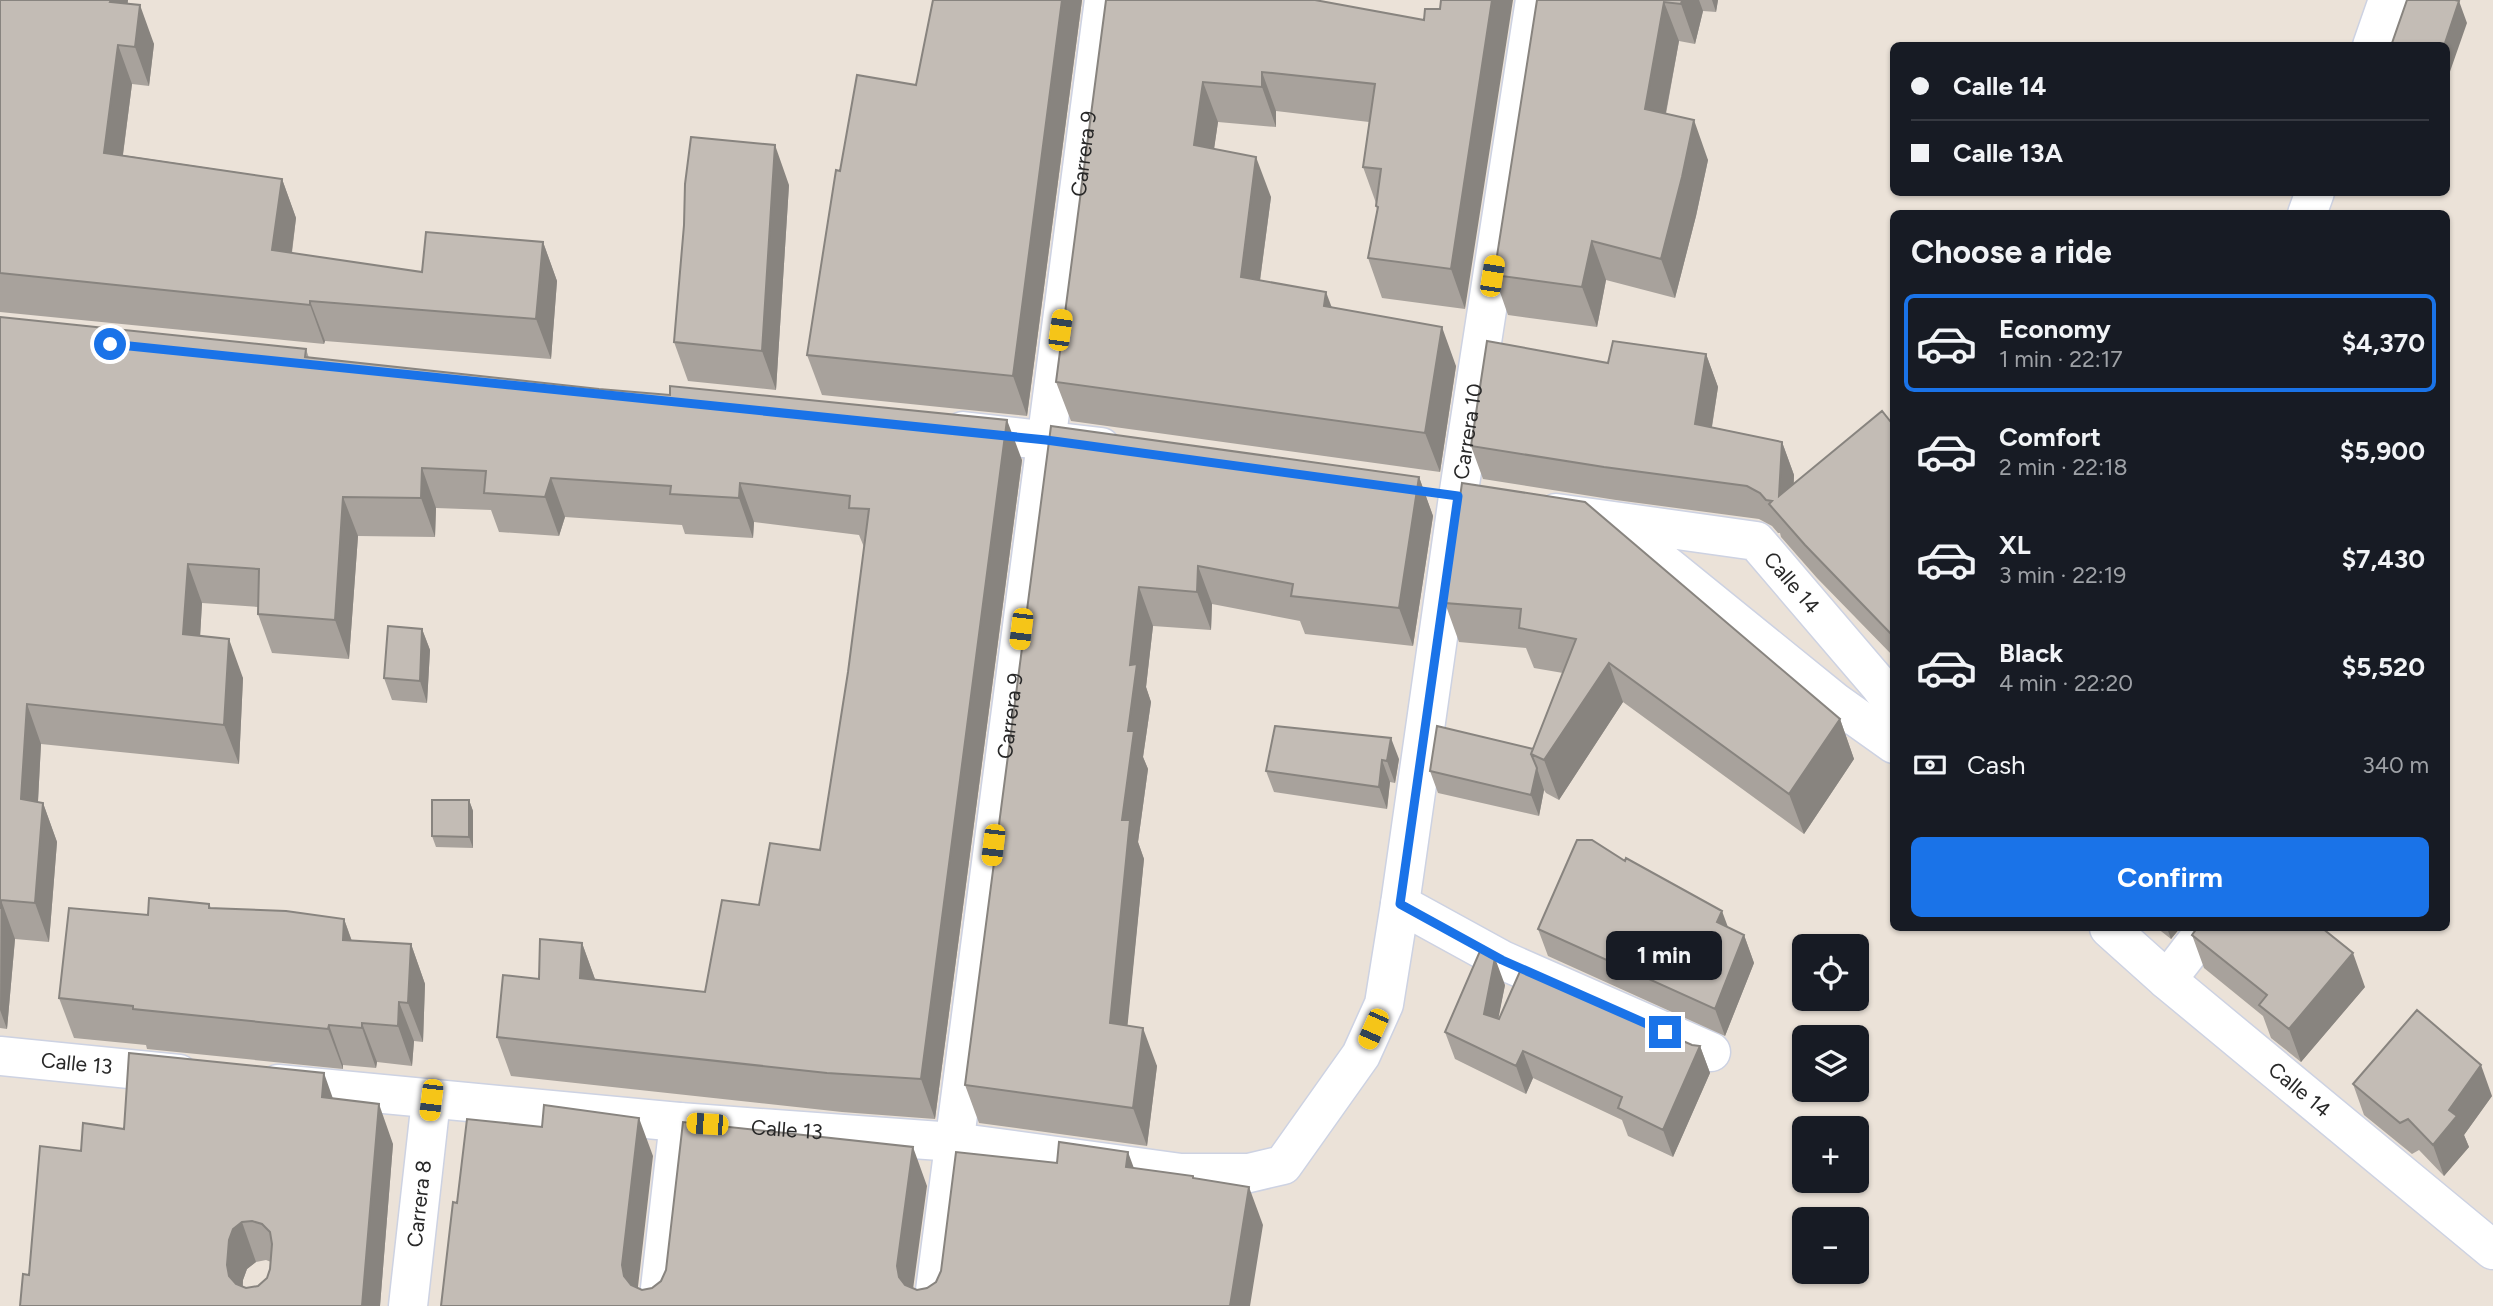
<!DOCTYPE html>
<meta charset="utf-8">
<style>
body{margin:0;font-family:Figtree,sans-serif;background:#242831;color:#f1f3f6;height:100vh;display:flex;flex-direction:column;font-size:26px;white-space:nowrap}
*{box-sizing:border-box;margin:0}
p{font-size:23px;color:#9ea1a6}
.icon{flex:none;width:38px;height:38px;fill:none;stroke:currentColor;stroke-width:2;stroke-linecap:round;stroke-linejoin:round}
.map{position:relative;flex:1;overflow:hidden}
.panel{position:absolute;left:1890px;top:210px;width:560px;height:721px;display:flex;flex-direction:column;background:#171b24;border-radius:10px;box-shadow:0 2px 5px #0004}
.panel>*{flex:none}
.banner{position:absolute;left:1890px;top:42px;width:560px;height:154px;border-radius:10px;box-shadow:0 2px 5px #0004;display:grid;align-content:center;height:154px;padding:0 21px;background:#171b24}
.buttons{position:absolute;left:1792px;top:934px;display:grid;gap:14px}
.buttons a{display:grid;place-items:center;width:77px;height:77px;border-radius:10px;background:#171b24;box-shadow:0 2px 5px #0004;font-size:35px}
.end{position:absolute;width:32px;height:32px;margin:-16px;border:9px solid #1a73e8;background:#fff;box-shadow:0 0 0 4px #fff}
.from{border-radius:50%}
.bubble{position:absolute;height:49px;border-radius:10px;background:#171b24;box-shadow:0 2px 5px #0004;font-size:23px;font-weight:700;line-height:49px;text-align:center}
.car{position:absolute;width:21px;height:42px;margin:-21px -10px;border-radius:9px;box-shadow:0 0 5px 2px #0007;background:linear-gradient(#f5c518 24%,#345 0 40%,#f5c518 0 76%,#345 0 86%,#f5c518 0)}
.banner b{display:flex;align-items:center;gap:24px;height:66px;font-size:26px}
.banner b+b{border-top:2px solid #363941}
.banner i{width:18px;height:18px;background:#f1f3f6}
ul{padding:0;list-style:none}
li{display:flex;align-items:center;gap:21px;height:98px;margin:0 14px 10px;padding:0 7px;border:4px solid transparent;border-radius:10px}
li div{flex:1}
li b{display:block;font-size:26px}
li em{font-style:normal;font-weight:700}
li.active{border-color:#1a73e8}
li>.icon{width:63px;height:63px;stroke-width:1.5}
h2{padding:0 21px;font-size:32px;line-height:84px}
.pay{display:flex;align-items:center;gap:18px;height:77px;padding:0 21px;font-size:26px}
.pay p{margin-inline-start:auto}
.action{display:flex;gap:14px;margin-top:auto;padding:14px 21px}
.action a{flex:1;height:80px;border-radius:10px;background:#1a73e8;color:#fff;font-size:28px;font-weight:700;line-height:80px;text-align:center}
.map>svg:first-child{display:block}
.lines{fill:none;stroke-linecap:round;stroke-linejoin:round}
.minor-casing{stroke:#cdd2e2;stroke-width:41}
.minor{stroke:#fff;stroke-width:38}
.wall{fill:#a8a29c;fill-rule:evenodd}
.shaded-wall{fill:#88847f}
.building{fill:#c3bcb5;stroke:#88847f;stroke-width:2;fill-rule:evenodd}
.route{stroke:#1a73e8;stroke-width:9}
.labels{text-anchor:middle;stroke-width:5;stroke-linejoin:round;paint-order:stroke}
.street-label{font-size:21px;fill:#282828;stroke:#fff}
</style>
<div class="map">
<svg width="2493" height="1306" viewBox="0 0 2493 1306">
<rect width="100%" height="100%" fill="#ebe2d8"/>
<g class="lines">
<defs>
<g id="minor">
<path d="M 2372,46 L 2388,0"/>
<path d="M 2307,214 L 2315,192"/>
<path d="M 963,431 L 1101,447"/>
<path id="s1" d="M 1556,513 L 1756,541 L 1880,686 L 1894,705"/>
<path d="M 1613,522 L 1835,702 L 1894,744"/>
<path d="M 1400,904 L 1502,960 L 1711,1052"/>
<path id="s2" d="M 2109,928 L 2167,980 L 2493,1250"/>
<path d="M 2167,980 L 2207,928"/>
<path id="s3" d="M 0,1056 L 179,1074"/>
<path id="s4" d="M 278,1084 L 679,1122 L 954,1142 L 1181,1173 L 1249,1173 L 1283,1165 L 1361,1055 L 1384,1004 L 1400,904 L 1458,497 L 1535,0"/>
<path id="s5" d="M 408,1306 L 431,1100"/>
<path d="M 658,1306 L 679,1122"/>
<path id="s6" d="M 933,1306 L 1104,0"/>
</g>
</defs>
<!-- minor casing -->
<use href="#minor" class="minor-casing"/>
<!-- minor -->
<use href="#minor" class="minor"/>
</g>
<!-- wall -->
<path class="wall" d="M 0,0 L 128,4 L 154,44 L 149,86 L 132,84 L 123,155 L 282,179 L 296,218 L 292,253 L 422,272 L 543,242 L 557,281 L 551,359 L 325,341 L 324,344 L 0,312 Z
M 933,0 L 1082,0 L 1027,416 L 822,395 L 807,355 L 840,171 L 916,85 Z
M 1106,0 L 1424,20 L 1465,309 L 1382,298 L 1368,258 L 1377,210 L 1376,203 L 1363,167 L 1369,122 L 1276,111 L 1276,127 L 1218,122 L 1214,148 L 1271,197 L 1260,281 L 1332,307 L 1456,366 L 1440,472 L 1071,421 L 1056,382 Z
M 1537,0 L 1718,0 L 1716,12 L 1703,11 L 1695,44 L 1679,41 L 1666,114 L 1708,160 L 1696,216 L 1675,298 L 1606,280 L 1597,327 L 1508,315 L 1494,275 Z
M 789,185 L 776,390 L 688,381 L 674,342 Z
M 0,317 L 306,349 L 309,358 L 1022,460 L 935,1119 L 842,1112 L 511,1076 L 497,1037 L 539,979 L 582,943 L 595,979 L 705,992 L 759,905 L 820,850 L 848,672 L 864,547 L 859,535 L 754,522 L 753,538 L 685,534 L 682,525 L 565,517 L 559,536 L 499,532 L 491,510 L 436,508 L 435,537 L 358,536 L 349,659 L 272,653 L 258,614 L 258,607 L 202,603 L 200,636 L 243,678 L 239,764 L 41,744 L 38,802 L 43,803 L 57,842 L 49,942 L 15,939 L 7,1029 L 0,1028 Z
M 1706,354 L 1718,387 L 1712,427 L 1782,442 L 1794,475 L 1794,483 L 1894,426 L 1894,657 L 1817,578 L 1781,537 L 1780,533 L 1778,533 L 1772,526 L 1759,519 L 1616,500 L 1483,479 L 1471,446 L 1608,363 Z
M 1051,426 L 1419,477 L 1433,516 L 1413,646 L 1305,634 L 1300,621 L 1212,604 L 1211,630 L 1153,626 L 1146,687 L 1151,702 L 1143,757 L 1148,769 L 1138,842 L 1144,859 L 1127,1025 L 1157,1066 L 1147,1146 L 979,1123 L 965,1085 Z
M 1462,483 L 1840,719 L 1854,759 L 1804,834 L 1623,702 L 1559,800 L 1546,793 L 1544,790 L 1539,816 L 1438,793 L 1430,771 L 1533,749 L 1563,673 L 1534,668 L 1526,648 L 1459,642 L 1445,603 Z
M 422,629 L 430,650 L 427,703 L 392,700 L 384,678 Z
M 1399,759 L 1395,783 L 1390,782 L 1387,809 L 1274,792 L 1266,771 Z
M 469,800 L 473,811 L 473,848 L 436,847 L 432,836 Z
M 209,904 L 211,908 L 344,919 L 352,941 L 411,944 L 425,984 L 423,1042 L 414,1041 L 412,1066 L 377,1062 L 376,1068 L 343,1065 L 343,1069 L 147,1049 L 146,1045 L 74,1038 L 59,998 L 148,915 Z
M 1728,928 L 1744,935 L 1754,963 L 1725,1036 L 1548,956 L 1538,929 Z
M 2157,928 L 2180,928 L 2171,939 Z
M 2192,935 L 2365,987 L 2301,1062 L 2271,1038 L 2263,1016 L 2204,968 Z
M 1505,985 L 1498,1018 L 1700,1046 L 1710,1073 L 1673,1157 L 1628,1136 L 1622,1120 L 1533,1078 L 1526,1094 L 1455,1059 L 1445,1032 Z
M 2353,1084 L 2492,1096 L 2464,1135 L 2469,1147 L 2444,1176 L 2419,1150 L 2412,1154 L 2364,1115 Z
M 333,1098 L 393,1144 L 380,1306 L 20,1306 L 29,1275 L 81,1151 L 124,1129 ZM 266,1260 L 271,1262 L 270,1269 L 267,1278 L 258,1286 L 246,1288 L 243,1287 L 243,1280 L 247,1269 L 256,1262 Z"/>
<!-- shaded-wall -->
<path class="shaded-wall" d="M 111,0 L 128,0 L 125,41 L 110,2 Z
M 1062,0 L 1082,0 L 1027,416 L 1013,376 Z
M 1492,0 L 1513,0 L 1465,309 L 1451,269 Z
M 1682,0 L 1699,0 L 1703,11 L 1695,44 L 1681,4 Z
M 1712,0 L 1718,0 L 1716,12 Z
M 2459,1 L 2467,23 L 2446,83 L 2446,46 L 2444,46 Z
M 1664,2 L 1679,41 L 1659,149 L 1645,109 Z
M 140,5 L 154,44 L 149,86 L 135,47 Z
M 118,45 L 132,84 L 118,192 L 104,153 Z
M 1262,72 L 1276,111 L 1276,127 L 1262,87 Z
M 1203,82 L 1218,122 L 1209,184 L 1194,145 Z
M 1694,120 L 1708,160 L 1696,216 L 1675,298 L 1661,259 Z
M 775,145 L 789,185 L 776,390 L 762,351 Z
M 1256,157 L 1271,197 L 1255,317 L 1241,277 Z
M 282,179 L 296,218 L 287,289 L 272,250 Z
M 1592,241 L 1606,280 L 1597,327 L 1582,287 Z
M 543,242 L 557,281 L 551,359 L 536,319 Z
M 1326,292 L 1341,332 L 1324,306 Z
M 310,301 L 325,341 L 324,344 L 310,305 Z
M 1442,327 L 1456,366 L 1440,472 L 1425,433 Z
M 1706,354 L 1718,387 L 1707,457 L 1695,424 Z
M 1007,420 L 1022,460 L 935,1119 L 921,1079 Z
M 1782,442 L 1794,475 L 1791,529 L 1779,496 Z
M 422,468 L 436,508 L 435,537 L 421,498 Z
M 1419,477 L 1433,516 L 1413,646 L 1399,608 Z
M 551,478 L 565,517 L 559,536 L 545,497 Z
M 740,483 L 754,522 L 753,538 L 739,498 Z
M 343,497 L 358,536 L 349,659 L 335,620 Z
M 188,564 L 202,603 L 198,673 L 183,634 Z
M 1198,566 L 1212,604 L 1211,630 L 1197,592 Z
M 1139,587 L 1153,626 L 1146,687 L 1151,702 L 1143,757 L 1148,769 L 1138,842 L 1144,859 L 1124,1061 L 1110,1023 L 1128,731 L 1130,665 Z
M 422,629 L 430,650 L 427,703 L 420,681 Z
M 229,639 L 243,678 L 239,764 L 224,725 Z
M 1609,663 L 1623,702 L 1559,800 L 1544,760 Z
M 27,704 L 41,744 L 36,838 L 21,799 Z
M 1840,719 L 1854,759 L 1804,834 L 1789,794 Z
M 1391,738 L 1399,759 L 1395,783 L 1387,761 Z
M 1382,760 L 1390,782 L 1387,809 L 1379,787 Z
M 1537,768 L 1544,790 L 1539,816 L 1531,795 Z
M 469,800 L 473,811 L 473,848 L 469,837 Z
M 43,803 L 57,842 L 49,942 L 35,903 Z
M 1,900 L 15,939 L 7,1029 L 0,1010 Z
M 1722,911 L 1732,938 L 1717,922 Z
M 344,919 L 358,959 L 343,940 Z
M 2167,928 L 2180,928 L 2171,939 Z
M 1744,935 L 1754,963 L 1725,1036 L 1715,1009 Z
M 582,943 L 596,982 L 580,978 Z
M 411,944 L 425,984 L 423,1042 L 408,1003 Z
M 2353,953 L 2365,987 L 2301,1062 L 2289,1029 Z
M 1495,958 L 1505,985 L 1494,1041 L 1484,1014 Z
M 399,1002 L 414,1041 L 412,1066 L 398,1026 Z
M 362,1023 L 377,1062 L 376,1068 L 362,1028 Z
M 329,1025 L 343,1065 L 343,1069 L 328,1029 Z
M 1143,1028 L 1157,1066 L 1147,1146 L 1133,1108 Z
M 1700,1046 L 1710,1073 L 1673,1157 L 1663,1130 Z
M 1523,1051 L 1533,1078 L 1526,1094 L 1516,1066 Z
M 2481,1065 L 2492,1096 L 2464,1135 L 2469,1147 L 2444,1176 L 2433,1145 L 2449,1110 Z
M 324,1073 L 338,1113 L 322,1097 Z
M 379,1104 L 393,1144 L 380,1306 L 362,1306 Z
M 639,1118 L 653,1156 L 636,1304 L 624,1276 L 622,1265 Z
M 913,1147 L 927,1186 L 911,1304 L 899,1277 L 897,1266 Z
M 1128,1152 L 1142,1190 L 1126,1167 Z
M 1249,1187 L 1263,1225 L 1250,1306 L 1230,1306 Z
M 242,1222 L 256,1262 L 247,1269 L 243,1280 L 241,1304 L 229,1276 L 227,1265 L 229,1240 L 233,1229 Z"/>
<!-- building -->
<path class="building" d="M 0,0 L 111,0 L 110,2 L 140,5 L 135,47 L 118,45 L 104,153 L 282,179 L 272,250 L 422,272 L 426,232 L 543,242 L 536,319 L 310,301 L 310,305 L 0,273 Z
M 933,0 L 1062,0 L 1013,376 L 807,355 L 836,170 L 840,171 L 857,75 L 916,85 Z
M 1106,0 L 1315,0 L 1424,20 L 1425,9 L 1440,9 L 1441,0 L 1492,0 L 1451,269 L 1368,258 L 1378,207 L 1376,206 L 1381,169 L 1363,167 L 1375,84 L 1262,72 L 1262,87 L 1203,82 L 1194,145 L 1256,157 L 1241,277 L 1326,292 L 1324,306 L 1442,327 L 1425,433 L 1056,382 Z
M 1537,0 L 1682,0 L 1681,4 L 1664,2 L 1645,109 L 1694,120 L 1682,177 L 1661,259 L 1592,241 L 1582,287 L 1494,275 Z
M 2407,0 L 2455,0 L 2459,1 L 2444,46 L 2391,46 Z
M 691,137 L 775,145 L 762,351 L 674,342 L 684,225 L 685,184 Z
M 0,317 L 306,349 L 305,357 L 599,389 L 670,395 L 670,386 L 1007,420 L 921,1079 L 827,1073 L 497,1037 L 503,975 L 539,979 L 540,939 L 582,943 L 580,978 L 705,992 L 722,900 L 759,905 L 770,843 L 820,850 L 848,672 L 869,509 L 849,508 L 850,496 L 740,483 L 739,498 L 670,494 L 671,486 L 551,478 L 545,497 L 484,493 L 486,471 L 422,468 L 421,498 L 343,497 L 335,620 L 258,614 L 259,569 L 188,564 L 183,634 L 229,639 L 224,725 L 27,704 L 21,799 L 43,803 L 35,903 L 1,900 L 0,909 Z
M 1487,341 L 1608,363 L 1613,341 L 1706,354 L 1695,424 L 1782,442 L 1779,496 L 1882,411 L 1894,426 L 1894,637 L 1805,545 L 1769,504 L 1772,501 L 1766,500 L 1760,493 L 1747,486 L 1604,467 L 1471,446 Z
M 1051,426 L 1419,477 L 1399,608 L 1291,596 L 1293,584 L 1198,566 L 1197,592 L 1139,587 L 1130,665 L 1137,664 L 1128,731 L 1134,731 L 1122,820 L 1130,820 L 1110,1023 L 1143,1028 L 1133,1108 L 965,1085 Z
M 1462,483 L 1585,502 L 1840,719 L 1789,794 L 1609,663 L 1544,760 L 1531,754 L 1576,639 L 1519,628 L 1521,609 L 1445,603 Z
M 388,626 L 422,629 L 420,681 L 384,678 Z
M 1275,726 L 1391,738 L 1387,761 L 1382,760 L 1379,787 L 1266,771 Z
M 1437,726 L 1533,749 L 1531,754 L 1537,768 L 1531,795 L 1430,771 Z
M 432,800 L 469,800 L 469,837 L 432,836 Z
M 1577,840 L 1592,840 L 1625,861 L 1626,858 L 1722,911 L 1717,922 L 1744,935 L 1715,1009 L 1538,929 Z
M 149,898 L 209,904 L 209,908 L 286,911 L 344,919 L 343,940 L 411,944 L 408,1003 L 399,1002 L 398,1026 L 362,1023 L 362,1028 L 329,1025 L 328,1029 L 133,1009 L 133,1006 L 59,998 L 69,908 L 148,915 Z
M 2197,928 L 2322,928 L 2353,953 L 2289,1029 L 2259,1005 L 2267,995 L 2192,935 Z
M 1480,951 L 1495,958 L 1484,1014 L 1499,1019 L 1521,969 L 1692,1045 L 1700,1046 L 1663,1130 L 1618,1108 L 1622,1097 L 1523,1051 L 1516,1066 L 1445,1032 Z
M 2417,1010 L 2481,1065 L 2449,1110 L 2457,1116 L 2433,1145 L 2408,1119 L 2400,1123 L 2353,1084 Z
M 129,1053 L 324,1073 L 322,1097 L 379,1104 L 362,1306 L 20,1306 L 23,1274 L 29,1275 L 40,1146 L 81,1151 L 83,1123 L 124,1129 ZM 252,1221 L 262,1224 L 270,1232 L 272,1244 L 270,1269 L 267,1278 L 258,1286 L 246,1288 L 236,1284 L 229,1276 L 227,1265 L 229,1240 L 233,1229 L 242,1222 Z
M 544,1105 L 639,1118 L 622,1265 L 624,1276 L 631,1285 L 642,1290 L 652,1288 L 661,1281 L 666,1270 L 683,1122 L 913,1147 L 897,1266 L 899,1277 L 905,1285 L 917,1290 L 927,1288 L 936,1282 L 941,1271 L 956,1152 L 1057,1163 L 1059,1142 L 1128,1152 L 1126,1167 L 1193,1176 L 1193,1178 L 1249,1187 L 1230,1306 L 441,1306 L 453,1202 L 457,1203 L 467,1119 L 542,1127 Z"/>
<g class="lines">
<!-- route -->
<path class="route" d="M 110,344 L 1046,440 L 1458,496 L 1400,904 L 1502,960 L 1665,1032"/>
</g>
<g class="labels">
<!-- street labels -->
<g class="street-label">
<text dy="7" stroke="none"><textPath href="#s6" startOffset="1162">Carrera 9</textPath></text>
<text dy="7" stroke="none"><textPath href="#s4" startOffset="1780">Carrera 10</textPath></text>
<text dy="7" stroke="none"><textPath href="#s1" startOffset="257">Calle 14</textPath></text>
<text dy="7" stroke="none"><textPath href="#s6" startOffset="595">Carrera 9</textPath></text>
<text dy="7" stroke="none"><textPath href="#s3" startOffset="77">Calle 13</textPath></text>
<text dy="7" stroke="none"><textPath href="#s2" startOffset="250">Calle 14</textPath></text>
<text dy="7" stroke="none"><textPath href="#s4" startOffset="511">Calle 13</textPath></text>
<text dy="7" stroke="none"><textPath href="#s5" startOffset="103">Carrera 8</textPath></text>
</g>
</g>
</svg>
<div class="buttons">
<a><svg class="icon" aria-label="locate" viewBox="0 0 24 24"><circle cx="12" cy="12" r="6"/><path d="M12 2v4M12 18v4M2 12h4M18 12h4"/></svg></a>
<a><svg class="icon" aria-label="layers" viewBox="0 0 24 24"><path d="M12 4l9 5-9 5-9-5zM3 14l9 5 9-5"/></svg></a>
<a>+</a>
<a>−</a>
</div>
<i class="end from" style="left:110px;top:344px"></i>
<i class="end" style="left:1665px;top:1032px"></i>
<div class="bubble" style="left:1606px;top:931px;width:116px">1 min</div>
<i class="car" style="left:1492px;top:276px;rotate:9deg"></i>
<i class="car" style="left:1060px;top:330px;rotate:8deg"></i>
<i class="car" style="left:1021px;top:629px;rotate:187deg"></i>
<i class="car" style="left:993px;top:845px;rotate:187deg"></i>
<i class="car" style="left:1373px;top:1029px;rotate:204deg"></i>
<i class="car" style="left:431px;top:1100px;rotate:187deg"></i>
<i class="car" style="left:707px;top:1124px;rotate:274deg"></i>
<div class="banner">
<b><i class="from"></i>Calle 14</b>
<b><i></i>Calle 13A</b>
</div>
<section class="panel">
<h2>Choose a ride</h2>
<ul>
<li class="active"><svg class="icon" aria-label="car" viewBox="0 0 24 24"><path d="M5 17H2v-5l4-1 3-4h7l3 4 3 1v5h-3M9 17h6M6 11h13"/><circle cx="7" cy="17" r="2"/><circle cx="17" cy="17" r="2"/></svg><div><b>Economy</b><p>1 min · 22:17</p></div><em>$4,370</em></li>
<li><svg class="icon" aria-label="car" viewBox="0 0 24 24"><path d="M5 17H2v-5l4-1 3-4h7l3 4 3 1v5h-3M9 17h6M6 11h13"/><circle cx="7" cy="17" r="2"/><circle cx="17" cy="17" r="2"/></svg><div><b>Comfort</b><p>2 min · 22:18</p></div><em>$5,900</em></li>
<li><svg class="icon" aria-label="car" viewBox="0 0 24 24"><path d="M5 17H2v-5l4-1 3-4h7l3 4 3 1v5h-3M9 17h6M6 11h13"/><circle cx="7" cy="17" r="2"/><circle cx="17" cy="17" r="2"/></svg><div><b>XL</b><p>3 min · 22:19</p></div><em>$7,430</em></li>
<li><svg class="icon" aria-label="car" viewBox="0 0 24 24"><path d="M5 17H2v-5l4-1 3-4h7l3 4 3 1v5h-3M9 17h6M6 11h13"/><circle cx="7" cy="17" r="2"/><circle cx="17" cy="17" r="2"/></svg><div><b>Black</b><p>4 min · 22:20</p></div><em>$5,520</em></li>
</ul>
<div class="pay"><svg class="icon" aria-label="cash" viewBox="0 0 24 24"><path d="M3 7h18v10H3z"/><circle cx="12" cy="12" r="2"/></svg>Cash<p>340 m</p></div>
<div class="action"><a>Confirm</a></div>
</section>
</div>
